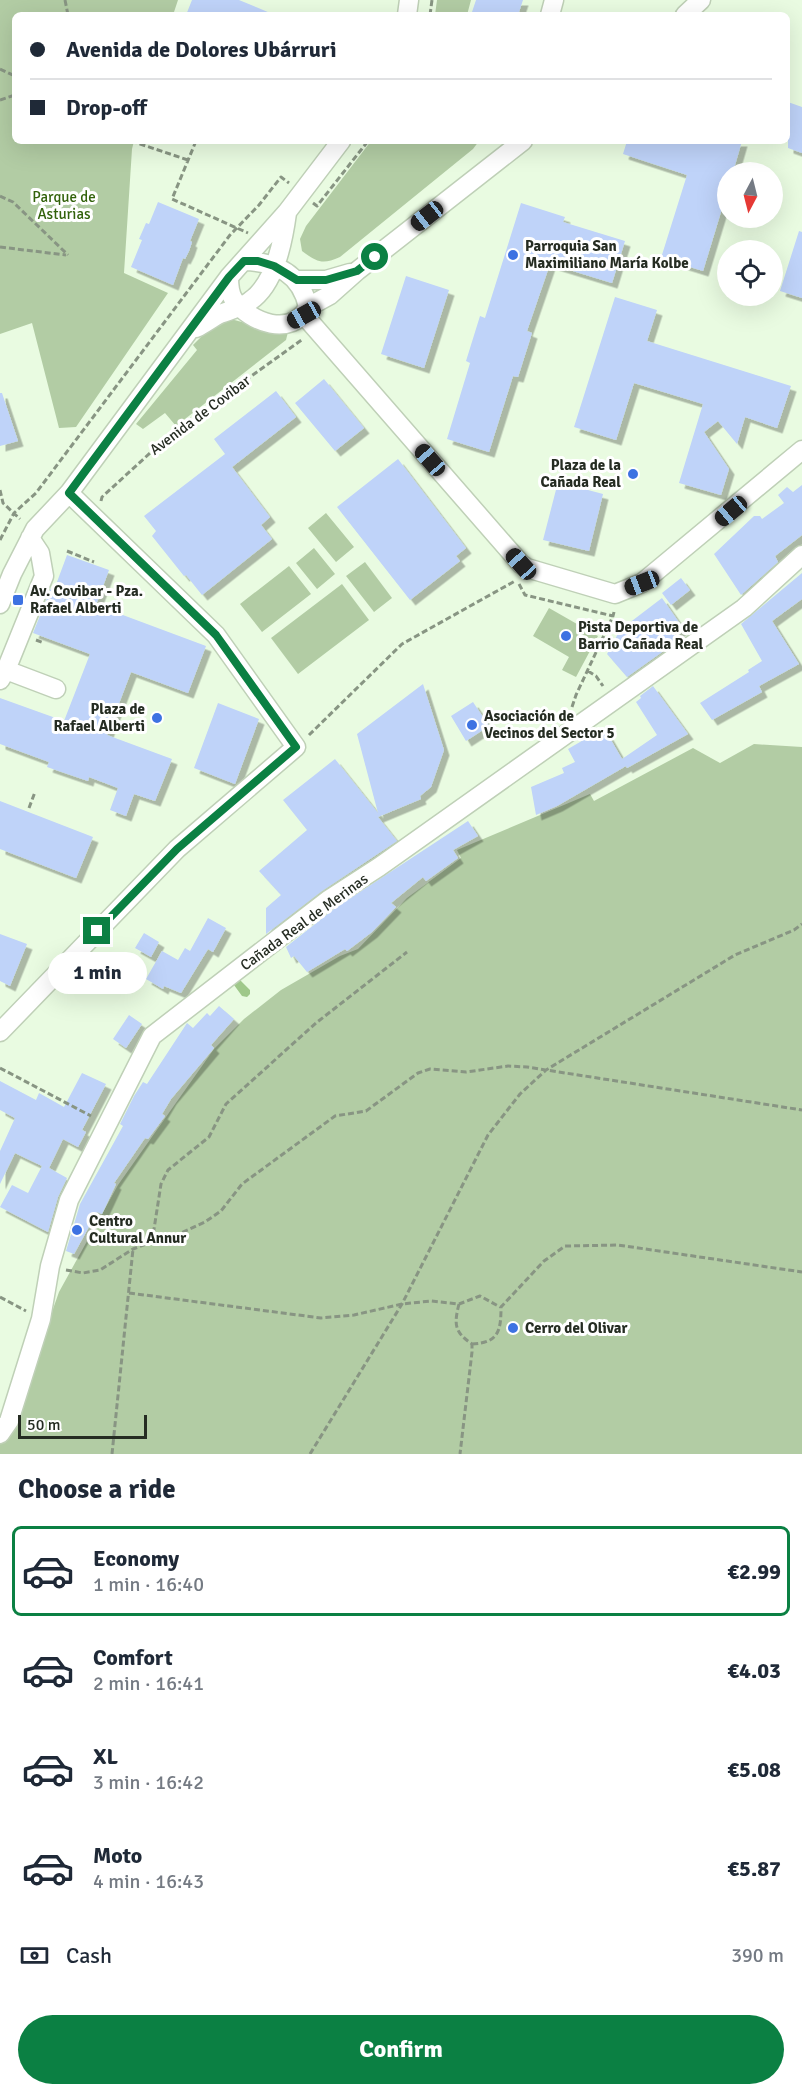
<!DOCTYPE html>
<meta charset="utf-8">
<style>
body{margin:0;font-family:Signika,sans-serif;background:#f6f6f7;color:#1f2937;height:100vh;display:flex;flex-direction:column;font-size:22px;white-space:nowrap}
*{box-sizing:border-box;margin:0}
p{font-size:20px;color:#747a83}
.icon{flex:none;width:33px;height:33px;fill:none;stroke:currentColor;stroke-width:2;stroke-linecap:round;stroke-linejoin:round}
.map{position:relative;height:1454px;overflow:hidden}
.drawer{display:flex;flex-direction:column;background:#fff;flex:1}
.drawer>*{flex:none}
.top-card{position:absolute;left:12px;top:12px;width:778px;height:132px;border-radius:9px;box-shadow:0 6px 24px #0002;display:grid;align-content:center;height:132px;padding:0 18px;background:#fff}
.needle{width:39px;rotate:187deg}
.controls{position:absolute;left:717px;top:162px;display:grid;gap:12px}
.controls a{display:grid;place-items:center;width:66px;height:66px;border-radius:50%;background:#fff;box-shadow:0 6px 24px #0002;font-size:30px}
.scale{position:absolute;left:18px;bottom:15px;width:129px;box-sizing:border-box;padding-left:6px;border:3px solid #252c22;border-top:0;font-size:16px;line-height:21px;white-space:nowrap;color:#252c22;-webkit-text-stroke:4px #fff;paint-order:stroke}
.end{position:absolute;width:27px;height:27px;margin:-14px;border:8px solid #0b8043;background:#fff;box-shadow:0 0 0 3px #fff}
.from{border-radius:50%}
.bubble{position:absolute;height:42px;border-radius:21px;background:#fff;box-shadow:0 6px 24px #0002;font-size:20px;font-weight:700;line-height:42px;text-align:center}
.car{position:absolute;width:18px;height:36px;margin:-18px -9px;border-radius:8px;box-shadow:0 0 4px 2px #0007;background:linear-gradient(#222 24%,#8ab4d8 0 40%,#222 0 76%,#8ab4d8 0 86%,#222 0)}
.top-card b{display:flex;align-items:center;gap:21px;height:57px;font-size:22px}
.top-card b+b{border-top:2px solid #e0e1e3}
.top-card i{width:15px;height:15px;background:#1f2937}
ul{padding:0;list-style:none}
li{display:flex;align-items:center;gap:18px;height:90px;margin:0 12px 9px;padding:0 6px;border:3px solid transparent;border-radius:9px}
li div{flex:1}
li b{display:block;font-size:22px}
li em{font-style:normal;font-weight:700}
li.active{border-color:#0b8043}
li>.icon{width:54px;height:54px;stroke-width:1.5}
h2{padding:0 18px;font-size:27px;line-height:72px}
.pay{display:flex;align-items:center;gap:15px;height:66px;padding:0 18px;font-size:22px}
.pay p{margin-inline-start:auto}
.cta{display:flex;gap:12px;margin-top:auto;padding:12px 18px}
.cta a{flex:1;height:69px;border-radius:36px;background:#0b8043;color:#fff;font-size:24px;font-weight:700;line-height:69px;text-align:center}
.map>svg:first-child{display:block}
.green{fill:#b2cca4}
.water{fill:#9fc88a}
.building{fill:#bfd3f9;filter:url(#shadow)}
.lines{fill:none;stroke-linecap:round;stroke-linejoin:round}
.minor-casing{stroke:#bfd0b7;stroke-width:21}
.path{stroke:#889583;stroke-width:3;stroke-dasharray:6 3;stroke-linecap:butt}
.minor{stroke:#fff;stroke-width:18}
.route{stroke:#0b8043;stroke-width:8}
.poi-dot{fill:#3d72e2;stroke:#fff;stroke-width:2}
.labels{text-anchor:middle;stroke-width:6;stroke-linejoin:round;paint-order:stroke}
.park-label{font-size:15px;fill:#32620b;stroke:#fff}
.poi-label{font-size:15px;font-weight:bold;fill:#252c22;stroke:#fff;text-anchor:start}
.street-label{font-size:15px;fill:#252c22;stroke:#fff}
</style>
<div class="map">
<svg width="802" height="1454" viewBox="0 0 802 1454">
<defs>
<filter id="shadow"><feDropShadow dx="5.5" dy="5.5" stdDeviation="0" flood-color="#0004"/></filter>
</defs>
<rect width="100%" height="100%" fill="#e9fbe1"/>
<!-- green -->
<path class="green" d="M 0,0 L 178,0 L 173,15 L 15,15 L 15,141 L 134,141 L 132,149 L 124,273 L 168,293 L 76,427 L 59,428 L 32,323 L 0,334 Z
M 437,0 L 471,0 L 467,15 L 435,15 Z
M 371,141 L 479,141 L 473,149 L 340,257 C 322,265 317,262 302,251 L 300,239 L 306,226 Z
M 228,319 C 250,322 266,334 288,332 L 286,340 L 176,426 L 165,413 L 143,429 L 136,424 L 197,350 L 193,345 L 212,326 Z
M 326,513 L 354,547 L 336,562 L 308,528 Z
M 314,548 L 335,574 L 317,589 L 296,563 Z
M 365,562 L 392,598 L 374,612 L 346,576 Z
M 289,566 L 311,594 L 262,632 L 240,604 Z
M 342,584 L 369,620 L 298,674 L 271,638 Z
M 549,608 L 598,636 L 576,677 L 562,670 L 569,657 L 533,636 Z
M 754,744 L 802,747 L 802,1454 L 0,1454 L 0,1440 L 13,1422 L 59,1292 L 118,1185 L 214,1049 L 244,1019 L 281,990 L 340,956 L 358,949 L 407,898 L 461,858 L 457,850 L 590,794 L 594,801 L 693,748 L 720,763 Z"/>
<!-- water -->
<path class="water" d="M 239,976 L 241,981 L 250,990 L 250,994 L 247,997 L 242,996 L 234,985 L 234,982 Z"/>
<!-- building -->
<path class="building" d="M 192,0 L 239,0 L 275,15 L 186,15 Z
M 476,0 L 523,0 L 518,15 L 471,15 Z
M 788,102 L 802,107 L 802,153 L 788,148 Z
M 627,141 L 742,141 L 733,172 L 728,172 L 728,189 L 703,271 L 661,258 L 687,175 L 623,154 Z
M 158,202 L 199,219 L 190,241 L 192,242 L 189,251 L 185,259 L 183,258 L 173,285 L 131,267 L 142,240 L 139,239 L 146,223 L 149,224 Z
M 521,203 L 565,217 L 563,222 L 625,241 L 612,283 L 550,264 L 527,331 L 532,333 L 518,377 L 513,376 L 489,452 L 447,439 L 470,363 L 466,361 L 480,316 L 485,318 Z
M 799,231 L 802,232 L 802,298 L 780,291 Z
M 406,276 L 449,290 L 424,368 L 381,354 Z
M 615,297 L 657,310 L 647,341 L 791,386 L 777,428 L 745,417 L 737,444 L 718,421 L 704,432 L 729,469 L 721,495 L 679,483 L 703,404 L 634,383 L 616,440 L 574,427 Z
M 324,379 L 364,428 L 335,451 L 295,403 Z
M 276,391 L 296,417 L 232,467 L 270,517 L 261,525 L 272,539 L 202,595 L 186,575 L 184,576 L 152,536 L 156,531 L 144,516 L 225,454 L 214,439 Z
M 0,393 L 2,393 L 18,441 L 0,446 Z
M 398,459 L 466,548 L 456,556 L 460,561 L 410,600 L 337,507 Z
M 558,482 L 603,494 L 589,551 L 543,540 Z
M 802,485 L 802,535 L 775,556 L 778,562 L 741,595 L 714,554 L 754,516 L 760,516 L 762,519 L 784,503 L 778,495 L 787,487 L 793,492 Z
M 67,555 L 109,570 L 96,605 L 206,646 L 188,693 L 131,672 L 107,735 L 172,759 L 155,801 L 134,794 L 126,816 L 110,810 L 118,788 L 89,777 L 88,781 L 47,767 L 49,762 L 0,744 L 0,698 L 64,721 L 90,654 L 33,633 L 51,588 L 54,590 Z
M 802,573 L 802,599 L 772,621 L 799,664 L 759,686 L 762,692 L 712,720 L 700,703 L 749,672 L 748,670 L 762,661 L 741,624 Z
M 681,578 L 690,590 L 671,605 L 662,593 Z
M 662,598 L 683,628 L 675,634 L 679,640 L 627,677 L 607,654 L 620,630 Z
M 423,684 L 444,750 L 431,787 L 420,796 L 421,799 L 378,817 L 397,841 L 322,891 L 266,934 L 266,908 L 281,895 L 259,871 L 307,830 L 283,800 L 335,759 L 378,813 L 357,734 Z
M 653,686 L 688,734 L 627,768 L 626,766 L 557,806 L 536,815 L 531,787 L 564,773 L 562,768 L 575,762 L 568,749 L 604,728 L 622,759 L 657,735 L 636,702 L 641,698 L 640,696 Z
M 473,702 L 489,726 L 466,741 L 451,716 Z
M 218,703 L 259,719 L 235,784 L 194,768 Z
M 0,801 L 93,837 L 76,878 L 0,849 Z
M 468,821 L 478,836 L 453,850 L 458,858 L 426,881 L 423,877 L 391,903 L 396,907 L 372,932 L 347,951 L 345,949 L 307,972 L 294,956 L 291,958 L 286,947 L 334,909 Z
M 208,918 L 226,928 L 213,952 L 208,949 L 181,993 L 164,986 L 163,989 L 146,979 L 162,951 L 178,960 L 185,948 L 190,951 Z
M 144,933 L 159,942 L 151,957 L 135,948 Z
M 0,934 L 27,944 L 10,986 L 0,981 Z
M 219,1006 L 234,1019 L 211,1045 L 214,1048 L 171,1099 L 162,1114 L 165,1116 L 148,1139 L 145,1138 L 114,1183 L 116,1184 L 102,1214 L 97,1212 L 74,1254 L 66,1251 L 80,1204 L 123,1126 L 120,1124 L 134,1096 L 143,1082 L 147,1084 L 187,1023 L 193,1028 L 207,1013 L 210,1016 Z
M 129,1015 L 142,1024 L 126,1048 L 113,1039 Z
M 82,1073 L 106,1084 L 82,1130 L 86,1132 L 78,1147 L 63,1139 L 49,1168 L 67,1178 L 58,1197 L 48,1232 L 0,1207 L 12,1185 L 28,1193 L 42,1166 L 15,1153 L 0,1184 L 0,1151 L 15,1118 L 0,1110 L 0,1081 L 36,1100 L 39,1093 L 64,1107 Z"/>
<g class="lines">
<defs>
<path id="minor" d="M 407,15 L 409,0
M 550,15 L 554,0
M 685,15 L 701,0
M 229,277 C 229,285 229,293 234,300 C 250,323 292,338 308,307 C 301,274 277,262 244,261
M 297,280 L 326,280 L 350,273
M 308,307 L 330,295 L 357,271 L 523,141
M 304,315 L 521,564 L 527,568 L 615,594 L 642,583 L 802,450
M 196,328 C 204,324 212,318 220,314 C 230,310 241,308 250,301 C 275,284 283,242 287,213
M 0,604 L 12,574 L 35,529 L 69,493 L 229,277 L 287,212 L 341,141
M 6,670 L 56,689
M 0,680 L 6,670 L 44,576 L 40,553 L 30,538
M 0,1032 L 177,849 L 296,747 L 216,635 L 69,493
M 0,1434 L 9,1421 L 41,1319 L 50,1266 L 69,1200 L 152,1036 L 328,900 L 379,867 L 744,608 L 802,555"/>
</defs>
<!-- minor casing -->
<use href="#minor" class="minor-casing"/>
<!-- path -->
<path class="path" d="M 65,0 L 68,15
M 430,15 L 432,0
M 0,69 L 15,76
M 0,100 L 15,95
M 131,141 L 188,160
M 196,141 L 172,199 L 248,233
M 0,196 L 13,202 L 68,255
M 313,203 L 317,206 L 368,141
M 0,247 L 66,255
M 0,490 L 3,503 L 20,519
M 101,501 L 102,497 L 173,432 L 303,339
M 0,540 L 14,513 L 36,493 L 230,235 L 259,205 L 281,177 L 289,183
M 67,551 L 94,562
M 519,584 L 525,595 L 613,616
M 36,640 L 44,643
M 588,671 L 596,676 L 603,686
M 572,707 L 576,695 L 613,616 L 614,612
M 309,735 L 402,644 L 515,581
M 29,808 L 35,792
M 0,1068 L 91,1116
M 152,1242 L 161,1184 L 168,1170 L 209,1137 L 226,1104 L 316,1023 L 407,952
M 66,1270 L 83,1273 L 100,1270 L 133,1249 L 152,1242 L 166,1240 L 205,1222 L 221,1211 L 242,1184 L 335,1116 L 366,1111 L 418,1073 L 430,1069 L 466,1072 L 508,1066 L 527,1067 L 802,1110
M 129,1293 L 321,1318 L 354,1315 L 402,1304 L 431,1301 L 459,1304 L 480,1296 L 500,1307
M 0,1297 L 26,1311
M 459,1304 C 454,1324 454,1332 472,1344 L 472,1352 L 460,1454
M 472,1344 C 499,1343 501,1330 501,1307 L 544,1261 L 565,1246 L 618,1245 L 802,1272
M 112,1454 L 133,1249
M 310,1454 L 402,1304 L 488,1135 L 520,1094 L 546,1070 L 735,955 L 794,930 L 802,924"/>
<!-- minor -->
<use href="#minor" class="minor"/>
</g>
<g class="lines">
<!-- route -->
<path class="route" d="M 97,931 L 177,849 L 296,747 L 216,635 L 69,493 L 229,277 L 244,261 L 258,261 L 274,266 L 297,280 L 326,280 L 357,271 L 375,257"/>
</g>
<!-- markers -->
<g class="poi-dot">
<circle cx="513" cy="255" r="6"/>
<circle cx="633" cy="474" r="6"/>
<rect x="12" y="594" width="12" height="12" rx="3"/>
<circle cx="566" cy="636" r="6"/>
<circle cx="157" cy="718" r="6"/>
<circle cx="472" cy="725" r="6"/>
<circle cx="77" cy="1230" r="6"/>
<circle cx="513" cy="1328" r="6"/>
</g>
<g class="labels">
<!-- park labels -->
<g class="park-label">
<text x="64" y="202">Parque de<tspan x="64" dy="17">Asturias</tspan></text>
</g>
<!-- poi labels -->
<g class="poi-label">
<text x="525" y="251">Parroquia San<tspan x="525" dy="17">Maximiliano María Kolbe</tspan></text>
<text x="621" y="470" text-anchor="end">Plaza de la<tspan x="621" dy="17">Cañada Real</tspan></text>
<text x="30" y="596">Av. Covibar - Pza.<tspan x="30" dy="17">Rafael Alberti</tspan></text>
<text x="578" y="632">Pista Deportiva de<tspan x="578" dy="17">Barrio Cañada Real</tspan></text>
<text x="145" y="714" text-anchor="end">Plaza de<tspan x="145" dy="17">Rafael Alberti</tspan></text>
<text x="484" y="721">Asociación de<tspan x="484" dy="17">Vecinos del Sector 5</tspan></text>
<text x="89" y="1226">Centro<tspan x="89" dy="17">Cultural Annur</tspan></text>
<text x="525" y="1333">Cerro del Olivar</text>
</g>
<!-- street labels -->
<g class="street-label">
<text transform="translate(200 415) rotate(-37)" y="5">Avenida de Covibar</text>
<text transform="translate(304 922) rotate(-36)" y="5">Cañada Real de Merinas</text>
</g>
</g>
</svg>
<div class="controls">
<a><svg class="needle" viewBox="-14 -14 28 28"><path d="M0-13l5 13h-10z" fill="#e53935"/><path d="M0 13l5-13h-10z" fill="#747a83"/></svg></a>
<a><svg class="icon" aria-label="locate" viewBox="0 0 24 24"><circle cx="12" cy="12" r="6"/><path d="M12 2v4M12 18v4M2 12h4M18 12h4"/></svg></a>
</div>
<div class="scale">50 m</div>
<i class="end from" style="left:375px;top:257px"></i>
<i class="end" style="left:97px;top:931px"></i>
<div class="bubble" style="left:48px;top:952px;width:99px">1 min</div>
<i class="car" style="left:427px;top:216px;rotate:232deg"></i>
<i class="car" style="left:304px;top:315px;rotate:241deg"></i>
<i class="car" style="left:430px;top:460px;rotate:319deg"></i>
<i class="car" style="left:731px;top:511px;rotate:230deg"></i>
<i class="car" style="left:521px;top:564px;rotate:318deg"></i>
<i class="car" style="left:642px;top:583px;rotate:249deg"></i>
<div class="top-card">
<b><i class="from"></i>Avenida de Dolores Ubárruri</b>
<b><i></i>Drop-off</b>
</div>
</div>
<section class="drawer">
<h2>Choose a ride</h2>
<ul>
<li class="active"><svg class="icon" aria-label="car" viewBox="0 0 24 24"><path d="M5 17H2v-5l4-1 3-4h7l3 4 3 1v5h-3M9 17h6M6 11h13"/><circle cx="7" cy="17" r="2"/><circle cx="17" cy="17" r="2"/></svg><div><b>Economy</b><p>1 min · 16:40</p></div><em>€2.99</em></li>
<li><svg class="icon" aria-label="car" viewBox="0 0 24 24"><path d="M5 17H2v-5l4-1 3-4h7l3 4 3 1v5h-3M9 17h6M6 11h13"/><circle cx="7" cy="17" r="2"/><circle cx="17" cy="17" r="2"/></svg><div><b>Comfort</b><p>2 min · 16:41</p></div><em>€4.03</em></li>
<li><svg class="icon" aria-label="car" viewBox="0 0 24 24"><path d="M5 17H2v-5l4-1 3-4h7l3 4 3 1v5h-3M9 17h6M6 11h13"/><circle cx="7" cy="17" r="2"/><circle cx="17" cy="17" r="2"/></svg><div><b>XL</b><p>3 min · 16:42</p></div><em>€5.08</em></li>
<li><svg class="icon" aria-label="car" viewBox="0 0 24 24"><path d="M5 17H2v-5l4-1 3-4h7l3 4 3 1v5h-3M9 17h6M6 11h13"/><circle cx="7" cy="17" r="2"/><circle cx="17" cy="17" r="2"/></svg><div><b>Moto</b><p>4 min · 16:43</p></div><em>€5.87</em></li>
</ul>
<div class="pay"><svg class="icon" aria-label="cash" viewBox="0 0 24 24"><path d="M3 7h18v10H3z"/><circle cx="12" cy="12" r="2"/></svg>Cash<p>390 m</p></div>
<div class="cta"><a>Confirm</a></div>
</section>
